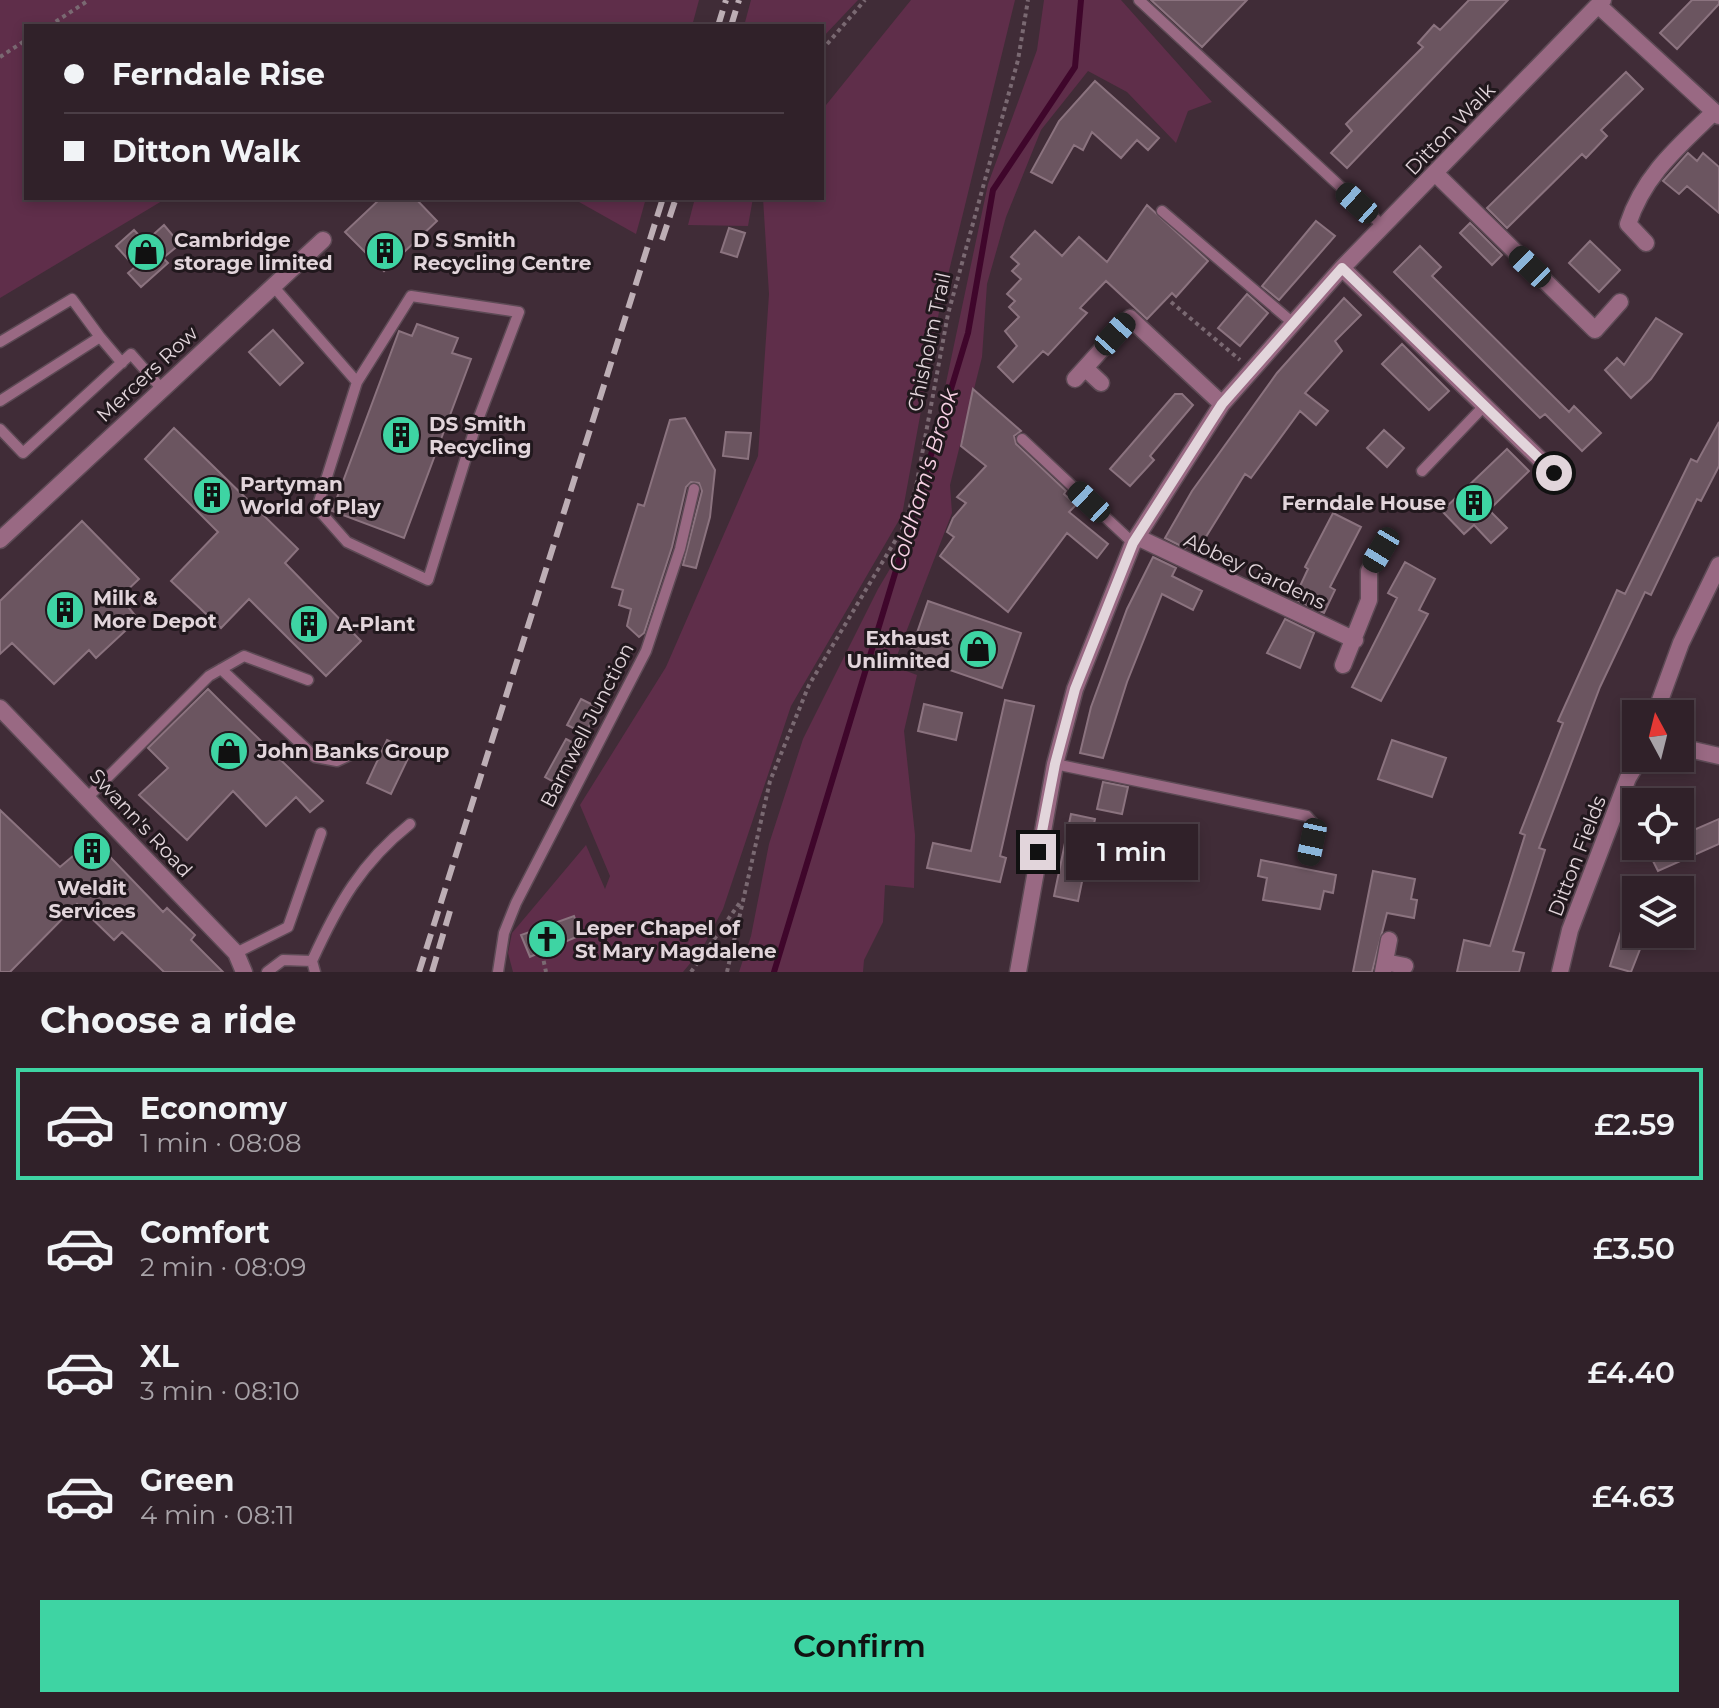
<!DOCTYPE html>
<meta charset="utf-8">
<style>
body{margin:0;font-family:Montserrat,sans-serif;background:#3c2e35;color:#f1f3f6;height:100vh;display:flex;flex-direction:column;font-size:30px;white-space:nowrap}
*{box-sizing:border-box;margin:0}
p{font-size:26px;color:#a8a3a8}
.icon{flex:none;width:44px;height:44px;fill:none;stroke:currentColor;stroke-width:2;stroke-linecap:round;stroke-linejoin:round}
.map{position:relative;height:972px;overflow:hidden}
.sheet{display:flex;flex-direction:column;background:#302129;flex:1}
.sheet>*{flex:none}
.hud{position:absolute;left:24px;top:24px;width:800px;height:176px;border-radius:0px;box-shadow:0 4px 12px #0003,0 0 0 2px #4b3e46;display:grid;align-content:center;height:176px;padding:0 40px;background:#302129}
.needle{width:52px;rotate:353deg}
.buttons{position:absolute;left:1622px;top:700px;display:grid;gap:16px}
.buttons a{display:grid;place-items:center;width:72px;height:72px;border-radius:0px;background:#302129;box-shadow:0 4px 12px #0003,0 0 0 2px #4b3e46;font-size:40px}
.end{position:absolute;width:36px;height:36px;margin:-18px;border:10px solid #e2d5db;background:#111;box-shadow:0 0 0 4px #111}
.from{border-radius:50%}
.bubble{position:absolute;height:56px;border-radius:0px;background:#302129;box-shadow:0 4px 12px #0003,0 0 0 2px #4b3e46;font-size:26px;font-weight:600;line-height:56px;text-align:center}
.car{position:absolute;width:24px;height:48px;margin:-24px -12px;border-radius:10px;box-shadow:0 0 6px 2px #0007;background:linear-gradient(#222 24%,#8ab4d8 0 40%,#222 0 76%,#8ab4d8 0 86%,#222 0)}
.hud b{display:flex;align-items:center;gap:28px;height:76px;font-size:30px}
.hud b+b{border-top:2px solid #4b3e46}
.hud i{width:20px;height:20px;background:#f1f3f6}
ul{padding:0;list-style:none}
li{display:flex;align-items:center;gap:24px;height:112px;margin:0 16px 12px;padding:0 24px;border:4px solid transparent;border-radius:0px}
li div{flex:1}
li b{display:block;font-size:30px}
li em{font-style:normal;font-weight:600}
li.selected{border-color:#3ed4a3}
li>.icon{width:72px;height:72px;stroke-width:1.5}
h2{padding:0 40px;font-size:36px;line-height:96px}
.primary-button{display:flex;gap:16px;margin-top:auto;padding:16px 40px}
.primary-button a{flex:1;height:92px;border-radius:0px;background:#3ed4a3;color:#111;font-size:32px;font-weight:600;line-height:92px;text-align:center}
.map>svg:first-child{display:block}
.green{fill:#5f2e4a}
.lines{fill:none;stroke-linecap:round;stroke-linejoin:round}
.stream{stroke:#3f062b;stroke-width:6}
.building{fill:#6b5560;stroke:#8b737f;stroke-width:2}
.lane-casing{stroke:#5d4a55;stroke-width:13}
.street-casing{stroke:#5d4a55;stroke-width:19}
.path{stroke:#7a6972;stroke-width:4;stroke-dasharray:4 4;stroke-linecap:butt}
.lane{stroke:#996983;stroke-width:10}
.street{stroke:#996983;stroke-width:16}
.rail{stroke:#bdaeb5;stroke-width:6;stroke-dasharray:16 8;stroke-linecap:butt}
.route{stroke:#e2d5db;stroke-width:10}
.labels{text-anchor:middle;stroke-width:6;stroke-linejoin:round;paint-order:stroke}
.street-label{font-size:20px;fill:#e2d5db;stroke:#21181d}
.poi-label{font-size:20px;font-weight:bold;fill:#e2d5db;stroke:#21181d;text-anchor:start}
.water-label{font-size:22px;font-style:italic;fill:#f7d1e4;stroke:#21181d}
</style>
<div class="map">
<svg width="1719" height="972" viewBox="0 0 1719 972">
<rect width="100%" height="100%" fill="#402c37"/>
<!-- green -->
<path class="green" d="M 0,0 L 699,0 L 692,26 L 26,26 L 26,198 L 167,198 L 0,298 Z
M 751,0 L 858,0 L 822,38 L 822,26 L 744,26 Z
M 911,0 L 1015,0 L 939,312 L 902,515 L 791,706 L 723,909 L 702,949 L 683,972 L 513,972 L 508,953 L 512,933 L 586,845 L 605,889 L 610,876 L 580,805 L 666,667 L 758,456 L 769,294 L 763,198 L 822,198 L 822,110 Z
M 1044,0 L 1121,0 L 1212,102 L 1188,111 L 1176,143 L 1127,92 L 1088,71 L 1041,130 L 1006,217 L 987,284 L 982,357 L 950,485 L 952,513 L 893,666 L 917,675 L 904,731 L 915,835 L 914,888 L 885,885 L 883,922 L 864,960 L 863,972 L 739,972 L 751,936 L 769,844 L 803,739 L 878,589 L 916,525 L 988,184 L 1037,50 Z
M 572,198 L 646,198 L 636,234 Z
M 695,198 L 753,198 L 748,226 L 688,225 Z"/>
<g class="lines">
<!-- stream -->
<path class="stream" d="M 774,972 L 968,333 L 993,190 L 1075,67 L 1081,0"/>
</g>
<!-- building -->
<path class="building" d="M 1151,0 L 1247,0 L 1202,47 Z
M 1469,0 L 1508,0 L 1347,168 L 1331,153 L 1352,131 L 1346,124 L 1423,47 L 1418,43 L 1434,25 L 1440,30 Z
M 1692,0 L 1719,0 L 1719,4 L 1677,49 L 1660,33 Z
M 1626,72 L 1643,89 L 1601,130 L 1607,136 L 1586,158 L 1582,154 L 1507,228 L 1487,208 Z
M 1095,81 L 1159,138 L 1148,150 L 1137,140 L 1121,158 L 1092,132 L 1083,150 L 1074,145 L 1052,183 L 1031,172 L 1059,121 Z
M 1688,153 L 1697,161 L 1703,153 L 1719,167 L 1719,213 L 1687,186 L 1679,194 L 1663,181 Z
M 381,198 L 415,198 L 437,221 L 384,271 L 345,232 Z
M 1147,205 L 1208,261 L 1176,297 L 1172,293 L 1147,319 L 1106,281 L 1080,308 L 1087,313 L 1048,355 L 1043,351 L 1013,382 L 998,367 L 1017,346 L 1005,331 L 1019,317 L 1009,307 L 1015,301 L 1007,294 L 1021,279 L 1012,271 L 1019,264 L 1011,257 L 1035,231 L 1062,256 L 1079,237 L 1107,262 Z
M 1316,221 L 1335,236 L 1279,300 L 1262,286 Z
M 1470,223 L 1502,255 L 1492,265 L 1460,233 Z
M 164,225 L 180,244 L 163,258 L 168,263 L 141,287 L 128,273 L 135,267 L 116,246 L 134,230 L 145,242 Z
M 729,228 L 745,233 L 737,257 L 721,252 Z
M 1590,241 L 1620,270 L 1599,292 L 1569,263 Z
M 1420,246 L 1441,267 L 1432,276 L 1569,412 L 1574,406 L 1601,433 L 1582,451 L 1545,414 L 1540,418 L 1394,272 Z
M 1247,294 L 1268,313 L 1240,346 L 1218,328 Z
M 1344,298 L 1361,315 L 1335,341 L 1342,351 L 1305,393 L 1328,411 L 1316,425 L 1300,411 L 1251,478 L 1245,474 L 1199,548 L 1191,543 L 1185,548 L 1165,538 L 1192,491 L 1277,373 Z
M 1656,318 L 1682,334 L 1651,379 L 1631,398 L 1605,370 L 1617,358 L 1624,365 Z
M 417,324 L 458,338 L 452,353 L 471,359 L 404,538 L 332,511 L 399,331 L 412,336 Z
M 273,330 L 303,363 L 280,385 L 249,352 Z
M 1402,344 L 1449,391 L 1429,410 L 1382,364 Z
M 973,389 L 1021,431 L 1014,436 L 1016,444 L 1066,491 L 1064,494 L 1076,505 L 1069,512 L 1108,544 L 1097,558 L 1067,533 L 1008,612 L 940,556 L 954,537 L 947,532 L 953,518 L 966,503 L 957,497 L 986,466 L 961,446 Z
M 1175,394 L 1182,394 L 1193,405 L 1150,456 L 1154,460 L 1130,486 L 1110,469 Z
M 685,418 L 715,470 L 710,517 L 696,568 L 683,565 L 702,491 L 699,483 L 691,482 L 686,487 L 672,547 L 644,633 L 639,637 L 627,626 L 631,609 L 619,605 L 623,590 L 612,587 L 638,504 L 644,506 L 670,420 Z
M 1719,422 L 1719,466 L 1701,501 L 1697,499 L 1651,595 L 1645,592 L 1600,687 L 1539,848 L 1545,850 L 1513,951 L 1524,953 L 1519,972 L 1457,972 L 1464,940 L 1490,946 L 1525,835 L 1520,833 L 1563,723 L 1558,721 L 1617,590 L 1625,594 L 1691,459 L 1697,462 Z
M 174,428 L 298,549 L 285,563 L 361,641 L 326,676 L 249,599 L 221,628 L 171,581 L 218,532 L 145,459 Z
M 1384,430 L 1404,448 L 1387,467 L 1367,448 Z
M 726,432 L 751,433 L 748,459 L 723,456 Z
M 1507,449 L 1529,471 L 1489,510 L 1507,528 L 1491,543 L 1474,525 L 1464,534 L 1442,511 Z
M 1333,513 L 1361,527 L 1330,587 L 1335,590 L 1324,613 L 1294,599 L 1308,569 L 1305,567 Z
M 82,521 L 139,579 L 120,597 L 138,619 L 96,658 L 89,650 L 54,684 L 12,643 L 0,654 L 0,601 Z
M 1153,557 L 1176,568 L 1172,576 L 1202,591 L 1193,610 L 1162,594 L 1127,682 L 1103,758 L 1080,753 L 1091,707 L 1127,609 Z
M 1405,562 L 1435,579 L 1419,610 L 1428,614 L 1381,701 L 1352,687 L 1397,598 L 1388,593 Z
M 928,601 L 1021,633 L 1002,688 L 909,656 Z
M 1285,619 L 1314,633 L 1300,668 L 1267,653 Z
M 208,689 L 224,705 L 323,801 L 310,812 L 296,797 L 266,826 L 233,791 L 187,840 L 139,795 L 168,768 L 148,748 Z
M 581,699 L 599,708 L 585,734 L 567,725 Z
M 1005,700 L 1034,706 L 1000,856 L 1006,858 L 1000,882 L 927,868 L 933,843 L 971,851 Z
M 924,704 L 962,713 L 956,740 L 918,731 Z
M 566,739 L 583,748 L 561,786 L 545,777 Z
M 387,740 L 411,752 L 391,794 L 367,783 Z
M 1392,740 L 1446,758 L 1432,797 L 1378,779 Z
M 1103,782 L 1128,787 L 1122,814 L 1097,809 Z
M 0,810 L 60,867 L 93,839 L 163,912 L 167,908 L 195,935 L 191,940 L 223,972 L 164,972 L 122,932 L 114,940 L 77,904 L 10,972 L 0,972 Z
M 1071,814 L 1095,819 L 1078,901 L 1054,896 Z
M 1719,819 L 1719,844 L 1658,871 L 1648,851 L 1659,846 L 1680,846 L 1680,836 Z
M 1261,860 L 1336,875 L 1333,893 L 1324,891 L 1320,909 L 1263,900 L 1267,878 L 1258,876 Z
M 1373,871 L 1415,879 L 1411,899 L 1417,900 L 1414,918 L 1387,913 L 1372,972 L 1353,972 Z
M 1632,897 L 1636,898 L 1636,934 L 1646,934 L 1631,972 L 1610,966 Z
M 574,916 L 581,935 L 530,957 L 521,935 Z"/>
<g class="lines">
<defs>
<path id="lane" d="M 1139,0 L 1384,227
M 1162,211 L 1293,323
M 273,286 L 357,382 L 317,508 L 347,542 L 428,580 L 476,425 L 519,312 L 411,296 L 357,382
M 0,342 L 72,299 L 100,337
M 0,401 L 100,337 L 122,363
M 0,429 L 23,453 L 131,354 L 161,388
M 1022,439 L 1133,543
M 1422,471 L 1485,405
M 221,669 L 315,757 L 337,761 L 350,755
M 1055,764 L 1307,816 L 1316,826 L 1309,859
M 88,797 L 209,676 L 244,656 L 308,680
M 236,953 L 288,927 L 321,833
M 312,961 C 338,904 361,863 410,824
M 267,972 L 283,960 L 312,961 L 315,972
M 498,972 L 504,933 L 516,903 L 646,651 L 680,549 L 694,489"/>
<path id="street" d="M 1598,5 L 1719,116
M 1435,173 L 1595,330 L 1620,302
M 1646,243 L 1628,224 C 1644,175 1678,147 1714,112
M 1342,268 L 1554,473
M 1085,368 L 1101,383
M 1075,379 L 1130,318 L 1222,404
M 1137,537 L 1355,640
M 0,540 L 323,240
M 1343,665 L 1369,600 L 1369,571 L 1381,550
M 0,708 L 236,953 L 244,972
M 1655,714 L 1681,643 L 1719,565
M 1680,747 L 1719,756
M 1385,962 L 1405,966
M 1018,972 L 1055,764 L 1075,689 L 1133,543 L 1222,404 L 1342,268 L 1603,0
M 1383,972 L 1389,940
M 1560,972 L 1570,930 L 1628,778 L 1640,758"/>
</defs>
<!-- lane casing -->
<use href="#lane" class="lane-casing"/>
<!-- street casing -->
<use href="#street" class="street-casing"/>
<!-- path -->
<path class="path" d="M 49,26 L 89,0
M 822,50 L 865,0
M 0,57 L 26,40
M 1171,302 L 1240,360
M 542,953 L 546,972
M 691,972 L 741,901
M 727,972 L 770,781 L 809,685 L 904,526 L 916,487 L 948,314 L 1018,60 L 1028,0"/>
<!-- lane -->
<use href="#lane" class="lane"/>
<!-- street -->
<use href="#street" class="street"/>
<!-- rail -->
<path class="rail" d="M 718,26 L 726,0
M 731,26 L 739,0
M 662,240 L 676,198
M 419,972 L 663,198
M 432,972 L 450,911"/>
</g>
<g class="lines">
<!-- route -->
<path class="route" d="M 1038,852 L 1055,764 L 1075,689 L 1133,543 L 1222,404 L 1342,268 L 1554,473"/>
</g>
<!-- icons -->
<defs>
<symbol id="building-disc" viewBox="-11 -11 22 22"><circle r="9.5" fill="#3ed4a3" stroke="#21181d"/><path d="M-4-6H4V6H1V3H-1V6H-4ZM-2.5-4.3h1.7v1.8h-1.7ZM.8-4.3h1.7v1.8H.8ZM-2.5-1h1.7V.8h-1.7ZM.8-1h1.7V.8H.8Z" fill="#111"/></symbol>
<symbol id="shop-disc" viewBox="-11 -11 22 22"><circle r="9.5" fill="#3ed4a3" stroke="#21181d"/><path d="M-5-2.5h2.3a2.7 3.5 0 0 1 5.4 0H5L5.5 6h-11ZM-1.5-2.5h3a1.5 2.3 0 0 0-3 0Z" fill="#111"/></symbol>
<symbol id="church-disc" viewBox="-11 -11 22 22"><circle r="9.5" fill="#3ed4a3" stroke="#21181d"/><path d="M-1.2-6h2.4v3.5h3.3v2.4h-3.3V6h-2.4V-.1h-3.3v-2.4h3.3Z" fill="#111"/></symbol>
</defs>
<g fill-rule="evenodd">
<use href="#building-disc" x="363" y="229" width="44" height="44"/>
<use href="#shop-disc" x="124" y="230" width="44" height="44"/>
<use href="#building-disc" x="379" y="413" width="44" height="44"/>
<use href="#building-disc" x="190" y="473" width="44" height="44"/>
<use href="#building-disc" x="1452" y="481" width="44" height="44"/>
<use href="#building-disc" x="43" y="588" width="44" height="44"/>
<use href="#building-disc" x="287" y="602" width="44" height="44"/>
<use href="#shop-disc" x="956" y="627" width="44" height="44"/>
<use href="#shop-disc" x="207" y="729" width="44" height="44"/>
<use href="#building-disc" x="70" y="829" width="44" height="44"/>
<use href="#church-disc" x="525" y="917" width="44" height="44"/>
</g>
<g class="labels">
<!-- street labels -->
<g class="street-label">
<text transform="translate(1450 129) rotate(-46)" y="7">Ditton Walk</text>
<text transform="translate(929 342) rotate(-78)" y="7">Chisholm Trail</text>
<text transform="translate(147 374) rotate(-43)" y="7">Mercers Row</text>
<text transform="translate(1255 571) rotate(25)" y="7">Abbey Gardens</text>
<text transform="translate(587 725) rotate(-63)" y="7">Barnwell Junction</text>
<text transform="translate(141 823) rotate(47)" y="7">Swann's Road</text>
<text transform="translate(1577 856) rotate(-69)" y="7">Ditton Fields</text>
</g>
<!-- poi labels -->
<g class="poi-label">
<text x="174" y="247">Cambridge<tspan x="174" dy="23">storage limited</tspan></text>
<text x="413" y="247">D S Smith<tspan x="413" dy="23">Recycling Centre</tspan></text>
<text x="429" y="431">DS Smith<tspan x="429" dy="23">Recycling</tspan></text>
<text x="240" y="491">Partyman<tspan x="240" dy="23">World of Play</tspan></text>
<text x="1446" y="510" text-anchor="end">Ferndale House</text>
<text x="93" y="605">Milk &amp;<tspan x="93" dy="23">More Depot</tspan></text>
<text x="337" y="631">A-Plant</text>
<text x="950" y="645" text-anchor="end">Exhaust<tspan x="950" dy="23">Unlimited</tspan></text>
<text x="257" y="758">John Banks Group</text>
<text x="92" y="895" text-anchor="middle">Weldit<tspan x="92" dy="23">Services</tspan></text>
<text x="575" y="935">Leper Chapel of<tspan x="575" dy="23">St Mary Magdalene</tspan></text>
</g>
<!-- water labels -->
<g class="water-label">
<text transform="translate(923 480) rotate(-73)" y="8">Coldham's Brook</text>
</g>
</g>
</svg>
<div class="buttons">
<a><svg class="needle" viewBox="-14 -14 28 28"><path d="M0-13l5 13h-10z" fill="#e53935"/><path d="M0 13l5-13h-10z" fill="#a8a3a8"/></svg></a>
<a><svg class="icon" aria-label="locate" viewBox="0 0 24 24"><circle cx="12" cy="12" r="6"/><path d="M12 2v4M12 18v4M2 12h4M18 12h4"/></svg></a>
<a><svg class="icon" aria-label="layers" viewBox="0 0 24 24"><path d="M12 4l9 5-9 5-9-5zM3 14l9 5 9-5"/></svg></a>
</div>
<i class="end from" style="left:1554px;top:473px"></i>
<i class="end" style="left:1038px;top:852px"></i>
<div class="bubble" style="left:1066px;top:824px;width:132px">1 min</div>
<i class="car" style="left:1357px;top:203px;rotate:312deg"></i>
<i class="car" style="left:1530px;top:267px;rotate:314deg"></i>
<i class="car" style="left:1115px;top:334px;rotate:42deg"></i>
<i class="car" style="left:1089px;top:502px;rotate:313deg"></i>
<i class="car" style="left:1381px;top:550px;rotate:211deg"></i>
<i class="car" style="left:1312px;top:842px;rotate:192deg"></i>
<div class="hud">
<b><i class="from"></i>Ferndale Rise</b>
<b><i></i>Ditton Walk</b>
</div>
</div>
<section class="sheet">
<h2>Choose a ride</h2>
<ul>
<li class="selected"><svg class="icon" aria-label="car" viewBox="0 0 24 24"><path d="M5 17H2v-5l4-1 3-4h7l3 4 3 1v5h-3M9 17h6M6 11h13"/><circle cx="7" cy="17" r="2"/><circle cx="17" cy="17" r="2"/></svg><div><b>Economy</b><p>1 min · 08:08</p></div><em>£2.59</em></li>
<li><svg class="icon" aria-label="car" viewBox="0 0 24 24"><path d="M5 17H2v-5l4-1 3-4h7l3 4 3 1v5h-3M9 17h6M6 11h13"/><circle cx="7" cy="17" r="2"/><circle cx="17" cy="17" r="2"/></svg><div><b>Comfort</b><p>2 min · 08:09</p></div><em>£3.50</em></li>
<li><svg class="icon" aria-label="car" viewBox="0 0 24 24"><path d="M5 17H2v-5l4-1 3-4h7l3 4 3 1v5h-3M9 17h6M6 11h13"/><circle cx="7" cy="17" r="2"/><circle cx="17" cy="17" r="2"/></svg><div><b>XL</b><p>3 min · 08:10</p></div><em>£4.40</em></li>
<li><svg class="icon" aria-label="car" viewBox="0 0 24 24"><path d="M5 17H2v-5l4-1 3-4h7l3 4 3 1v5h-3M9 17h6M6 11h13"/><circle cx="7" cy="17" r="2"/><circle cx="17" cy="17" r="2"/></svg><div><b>Green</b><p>4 min · 08:11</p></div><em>£4.63</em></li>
</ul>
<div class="primary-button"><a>Confirm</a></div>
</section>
